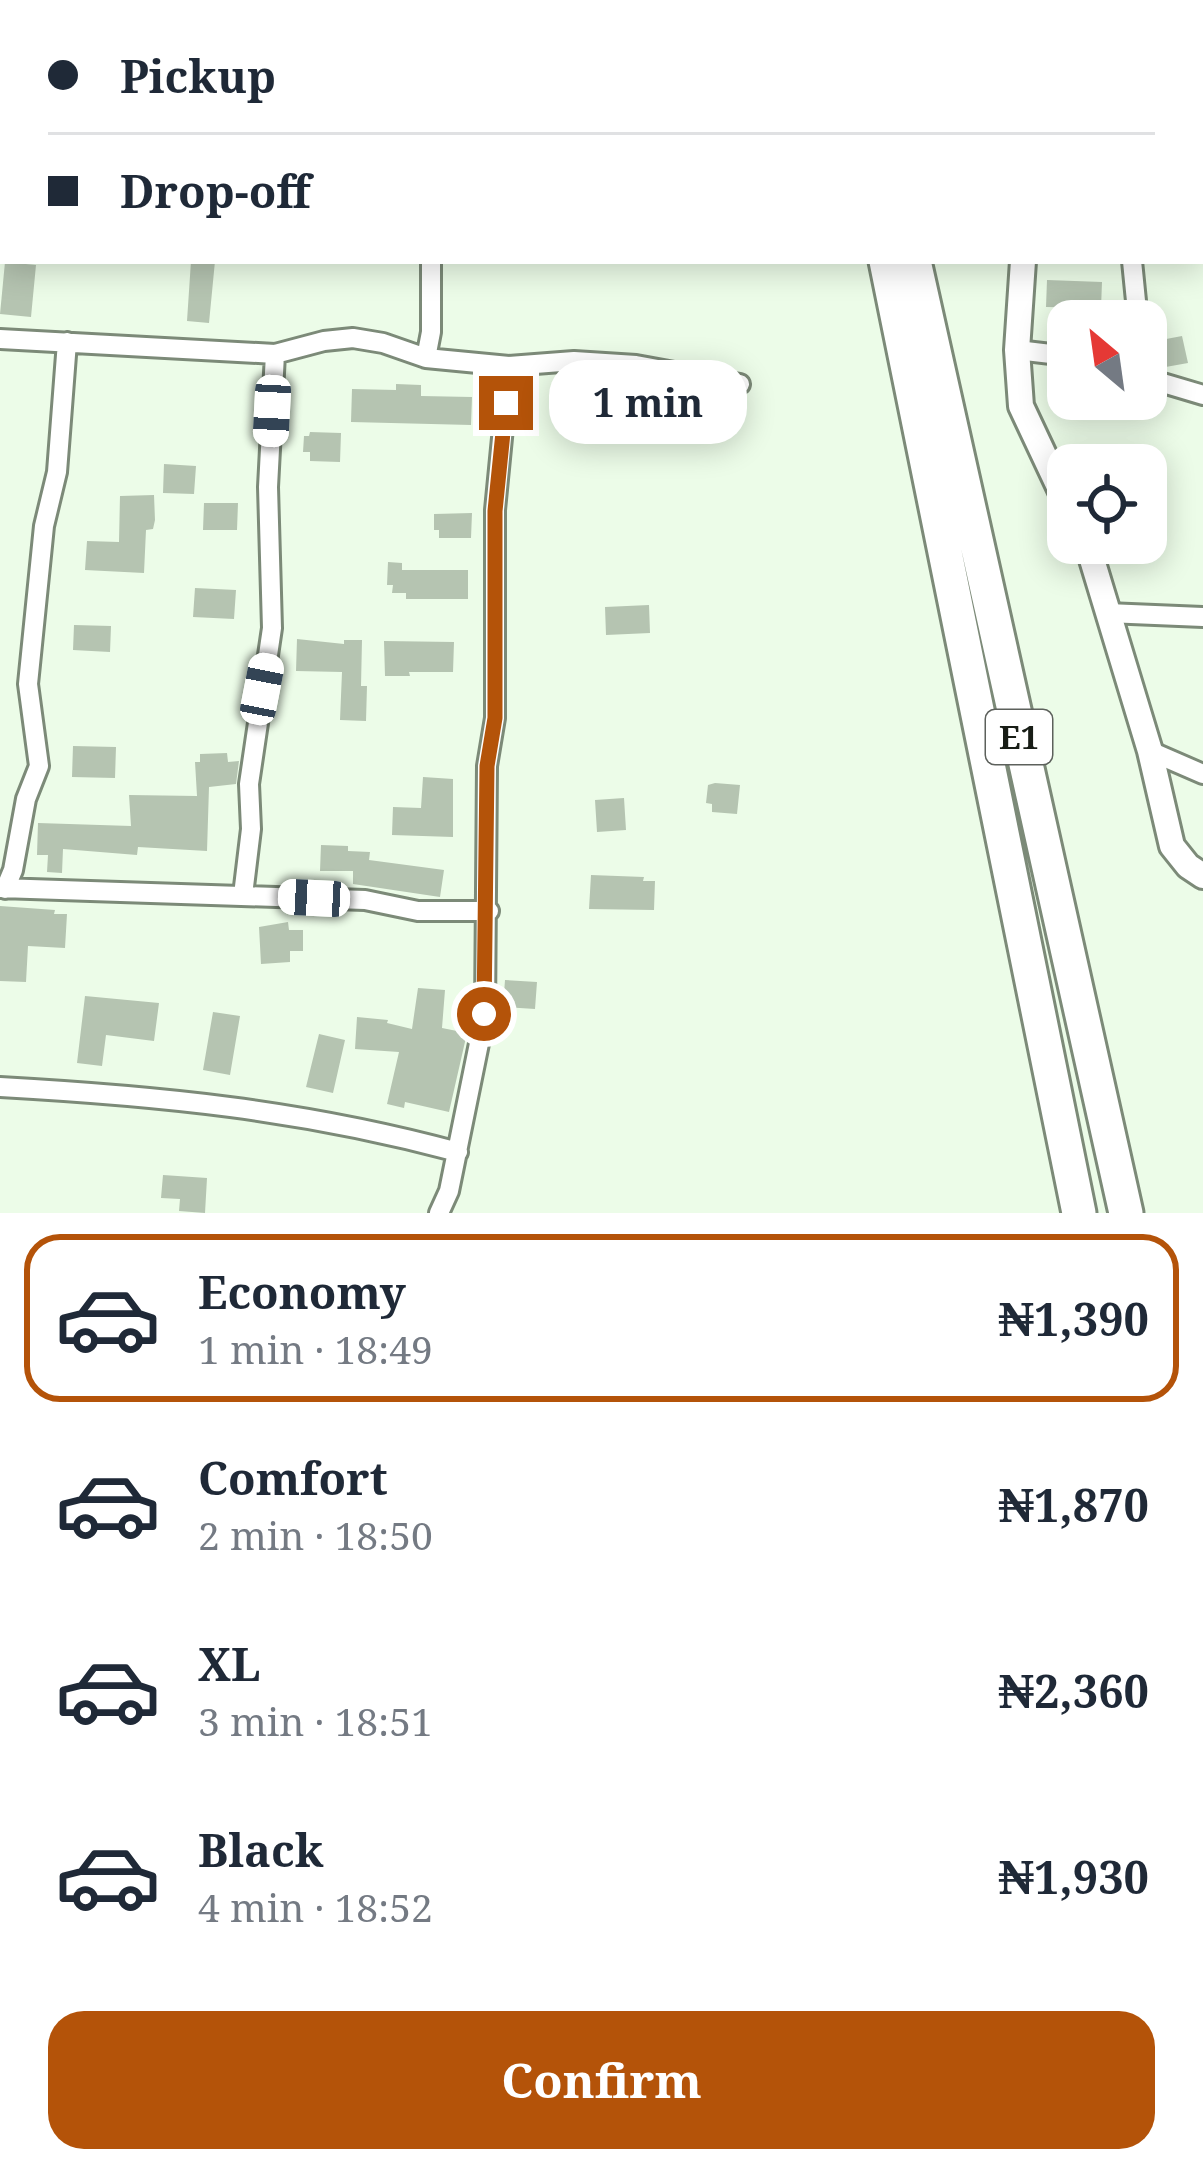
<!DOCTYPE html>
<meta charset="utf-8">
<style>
body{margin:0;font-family:"Noto Serif",serif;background:#f2f2f3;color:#1f2937;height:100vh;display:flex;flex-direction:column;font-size:45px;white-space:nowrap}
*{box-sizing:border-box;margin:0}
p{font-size:39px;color:#747a83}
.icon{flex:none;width:66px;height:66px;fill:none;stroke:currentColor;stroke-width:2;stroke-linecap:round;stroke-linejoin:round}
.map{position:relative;height:1213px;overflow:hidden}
.drawer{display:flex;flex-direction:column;background:#fff;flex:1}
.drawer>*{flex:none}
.guide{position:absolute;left:0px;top:0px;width:1203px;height:264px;box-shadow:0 6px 30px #0003;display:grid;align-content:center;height:264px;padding:0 48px;background:#fff}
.needle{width:78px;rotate:331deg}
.tools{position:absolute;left:1047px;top:300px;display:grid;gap:24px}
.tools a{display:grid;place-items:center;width:120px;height:120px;border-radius:24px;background:#fff;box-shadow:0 6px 30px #0003;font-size:60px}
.end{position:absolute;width:54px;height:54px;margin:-27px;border:15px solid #b45309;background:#fff;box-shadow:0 0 0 6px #fff}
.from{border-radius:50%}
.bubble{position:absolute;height:84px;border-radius:36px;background:#fff;box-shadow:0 6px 30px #0003;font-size:39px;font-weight:700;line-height:84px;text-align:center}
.car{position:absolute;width:36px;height:72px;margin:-36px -18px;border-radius:15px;box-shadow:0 0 9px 3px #0007;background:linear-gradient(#fff 24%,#345 0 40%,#fff 0 76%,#345 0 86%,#fff 0)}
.guide b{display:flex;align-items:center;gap:42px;height:114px;font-size:45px}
.guide b+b{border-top:3px solid #e0e1e3}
.guide i{width:30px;height:30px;background:#1f2937}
ul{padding:21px 0 0;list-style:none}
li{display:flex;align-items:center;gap:36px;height:168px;margin:0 24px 18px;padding:0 24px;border:6px solid transparent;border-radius:36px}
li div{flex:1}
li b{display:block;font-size:45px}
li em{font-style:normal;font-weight:700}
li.active{border-color:#b45309}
li>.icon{width:108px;height:108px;stroke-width:1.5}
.action{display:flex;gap:24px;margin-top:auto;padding:24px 48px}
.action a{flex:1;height:138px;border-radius:36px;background:#b45309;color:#fff;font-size:48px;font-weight:700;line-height:138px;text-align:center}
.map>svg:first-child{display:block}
.building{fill:#b5c4b1}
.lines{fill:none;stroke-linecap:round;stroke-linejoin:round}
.street-casing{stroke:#7c8a78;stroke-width:24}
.secondary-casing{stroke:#7c8a78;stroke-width:30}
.highway-casing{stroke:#7c8a78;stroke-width:39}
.street{stroke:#fff;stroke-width:18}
.secondary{stroke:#fff;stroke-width:24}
.highway{stroke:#fff;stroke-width:33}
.route{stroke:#b45309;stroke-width:15}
.labels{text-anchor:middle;stroke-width:10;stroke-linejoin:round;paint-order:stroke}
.shield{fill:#fff;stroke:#5d615c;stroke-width:3}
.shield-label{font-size:33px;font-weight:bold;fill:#181d16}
</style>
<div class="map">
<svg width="1203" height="1213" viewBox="0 0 1203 1213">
<rect width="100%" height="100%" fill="#ecfce8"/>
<!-- building -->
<path class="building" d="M 191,261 L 215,261 L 209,323 L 187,321 Z
M 5,262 L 36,265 L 31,317 L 0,314 Z
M 1047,280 L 1102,282 L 1101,308 L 1046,307 Z
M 1182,336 L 1188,363 L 1160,368 L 1156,348 L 1163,347 L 1161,340 Z
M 396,384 L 421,385 L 421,396 L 472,397 L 471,425 L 351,422 L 352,389 L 396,390 Z
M 310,432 L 341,433 L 340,462 L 310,461 L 310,452 L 303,452 L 304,436 L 309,436 Z
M 164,464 L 196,466 L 194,494 L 163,493 Z
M 154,495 L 155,520 L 153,529 L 146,530 L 144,573 L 85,570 L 87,541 L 119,542 L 120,496 Z
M 204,503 L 238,503 L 237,530 L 203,530 Z
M 472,513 L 471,538 L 439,538 L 439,530 L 434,530 L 434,514 Z
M 388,562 L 402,563 L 402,570 L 468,570 L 468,599 L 406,599 L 406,593 L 392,593 L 393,585 L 387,585 Z
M 195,588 L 236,590 L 234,619 L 193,617 Z
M 649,605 L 650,633 L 606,635 L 605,607 Z
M 74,625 L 111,626 L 110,652 L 73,650 Z
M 297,639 L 344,644 L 344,640 L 362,640 L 361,686 L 367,686 L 366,721 L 340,720 L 342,672 L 296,671 Z
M 384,641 L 454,642 L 453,672 L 409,672 L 410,676 L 385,676 Z
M 73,746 L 116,747 L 115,778 L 72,777 Z
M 227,753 L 228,762 L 239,761 L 236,784 L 209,787 L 207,851 L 138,847 L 137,855 L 63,849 L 62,873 L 47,872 L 48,855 L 37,855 L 38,823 L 131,826 L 129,795 L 197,796 L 195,762 L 200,762 L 200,754 Z
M 423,777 L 453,779 L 453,837 L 392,835 L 393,807 L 421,808 Z
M 715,783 L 740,785 L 737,814 L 712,812 L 712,804 L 706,803 L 708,785 Z
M 624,798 L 626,830 L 597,832 L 595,800 Z
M 321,845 L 348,846 L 348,851 L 370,852 L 369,860 L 444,870 L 440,897 L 353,884 L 353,871 L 320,871 Z
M 591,875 L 644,877 L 643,881 L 655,881 L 654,910 L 589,909 Z
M 0,906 L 55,910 L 54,914 L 67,914 L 65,948 L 28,946 L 26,982 L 0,981 Z
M 288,922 L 289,930 L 303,930 L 303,951 L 290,951 L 290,962 L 261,964 L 259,927 Z
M 505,980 L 537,982 L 535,1009 L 503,1007 Z
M 418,988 L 445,990 L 442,1028 L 467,1033 L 449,1112 L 405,1102 L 404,1108 L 387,1104 L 399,1052 L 355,1049 L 357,1017 L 388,1020 L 387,1023 L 412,1029 Z
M 85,996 L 159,1003 L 154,1041 L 106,1035 L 102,1066 L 77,1063 Z
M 213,1012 L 240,1016 L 230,1075 L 203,1070 Z
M 319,1034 L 345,1040 L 333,1093 L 306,1087 Z
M 163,1175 L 207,1178 L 205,1213 L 179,1211 L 180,1199 L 161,1198 Z"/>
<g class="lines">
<defs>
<path id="street" d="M 493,0 L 493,3
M 98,3 L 108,0
M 0,33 L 3,32
M 1200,190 L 1203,191
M 1132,261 L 1138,321
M 0,339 L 275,354 L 324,341 L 353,338 L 383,343 L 426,358 L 509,366 L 574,361 L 636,365 L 740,384
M 1017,350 L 1068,356
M 426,358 L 431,332 L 431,261
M 1146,378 L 1203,395
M 1107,613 L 1203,617
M 1150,751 L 1203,774
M 0,888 L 365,900 L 418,911 L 489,911
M 5,889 L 13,870 L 26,799 L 39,766 L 28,684 L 44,526 L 57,472 L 67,342
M 243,895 L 251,829 L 249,784 L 272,628 L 268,487 L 275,354
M 0,1087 C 160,1096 303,1110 458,1152
M 439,1213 L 449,1191 L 485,1014 L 487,766 L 495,718 L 495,510 L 509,366"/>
<path id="secondary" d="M 994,0 L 995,3
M 1023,261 L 1017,350 L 1021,406 L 1068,506
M 1087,543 L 1150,751 L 1172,846 L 1188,866 L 1203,876"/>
<path id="highway" d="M 827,0 L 828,3
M 856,0 L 856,3
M 886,261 L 1079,1213
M 914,261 L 1126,1213"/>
</defs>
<!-- street casing -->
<use href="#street" class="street-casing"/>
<!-- secondary casing -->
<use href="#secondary" class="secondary-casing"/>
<!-- highway casing -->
<use href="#highway" class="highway-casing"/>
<!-- street -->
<use href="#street" class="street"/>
<!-- secondary -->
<use href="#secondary" class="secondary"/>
<!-- highway -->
<use href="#highway" class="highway"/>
</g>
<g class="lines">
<!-- route -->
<path class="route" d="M 484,1014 L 487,766 L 495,718 L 495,511 L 506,403"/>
</g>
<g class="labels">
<!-- shield labels -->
<rect class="shield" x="986" y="710" width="66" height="54" rx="9"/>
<g class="shield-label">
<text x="1019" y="749">E1</text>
</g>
</g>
</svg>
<div class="tools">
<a><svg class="needle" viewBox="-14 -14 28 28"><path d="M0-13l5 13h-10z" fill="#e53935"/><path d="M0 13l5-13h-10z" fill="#747a83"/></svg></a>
<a><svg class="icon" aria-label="locate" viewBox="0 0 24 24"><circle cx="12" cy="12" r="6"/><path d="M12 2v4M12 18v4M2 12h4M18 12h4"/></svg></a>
</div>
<i class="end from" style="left:484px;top:1014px"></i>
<i class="end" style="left:506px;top:403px"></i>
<div class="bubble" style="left:549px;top:360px;width:198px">1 min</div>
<i class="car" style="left:272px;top:411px;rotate:183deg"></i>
<i class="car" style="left:262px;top:689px;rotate:11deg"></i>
<i class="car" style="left:314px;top:898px;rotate:273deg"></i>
<div class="guide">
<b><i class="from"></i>Pickup</b>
<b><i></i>Drop-off</b>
</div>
</div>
<section class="drawer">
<ul>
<li class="active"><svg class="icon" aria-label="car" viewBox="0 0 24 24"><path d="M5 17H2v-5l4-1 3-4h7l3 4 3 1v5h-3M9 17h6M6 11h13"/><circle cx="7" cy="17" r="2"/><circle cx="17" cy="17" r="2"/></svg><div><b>Economy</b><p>1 min · 18:49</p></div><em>₦1,390</em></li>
<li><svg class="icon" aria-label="car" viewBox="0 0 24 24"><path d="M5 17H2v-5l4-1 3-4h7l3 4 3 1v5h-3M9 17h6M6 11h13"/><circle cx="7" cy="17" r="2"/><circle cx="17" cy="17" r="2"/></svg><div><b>Comfort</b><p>2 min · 18:50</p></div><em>₦1,870</em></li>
<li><svg class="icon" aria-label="car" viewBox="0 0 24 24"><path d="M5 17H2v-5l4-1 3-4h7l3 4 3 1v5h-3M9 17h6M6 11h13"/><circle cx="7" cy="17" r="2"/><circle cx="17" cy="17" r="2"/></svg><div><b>XL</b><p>3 min · 18:51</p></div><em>₦2,360</em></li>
<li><svg class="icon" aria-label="car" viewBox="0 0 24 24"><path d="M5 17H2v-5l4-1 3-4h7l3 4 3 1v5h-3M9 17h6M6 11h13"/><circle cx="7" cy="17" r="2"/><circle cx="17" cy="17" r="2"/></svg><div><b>Black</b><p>4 min · 18:52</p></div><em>₦1,930</em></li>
</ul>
<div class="action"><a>Confirm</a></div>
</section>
